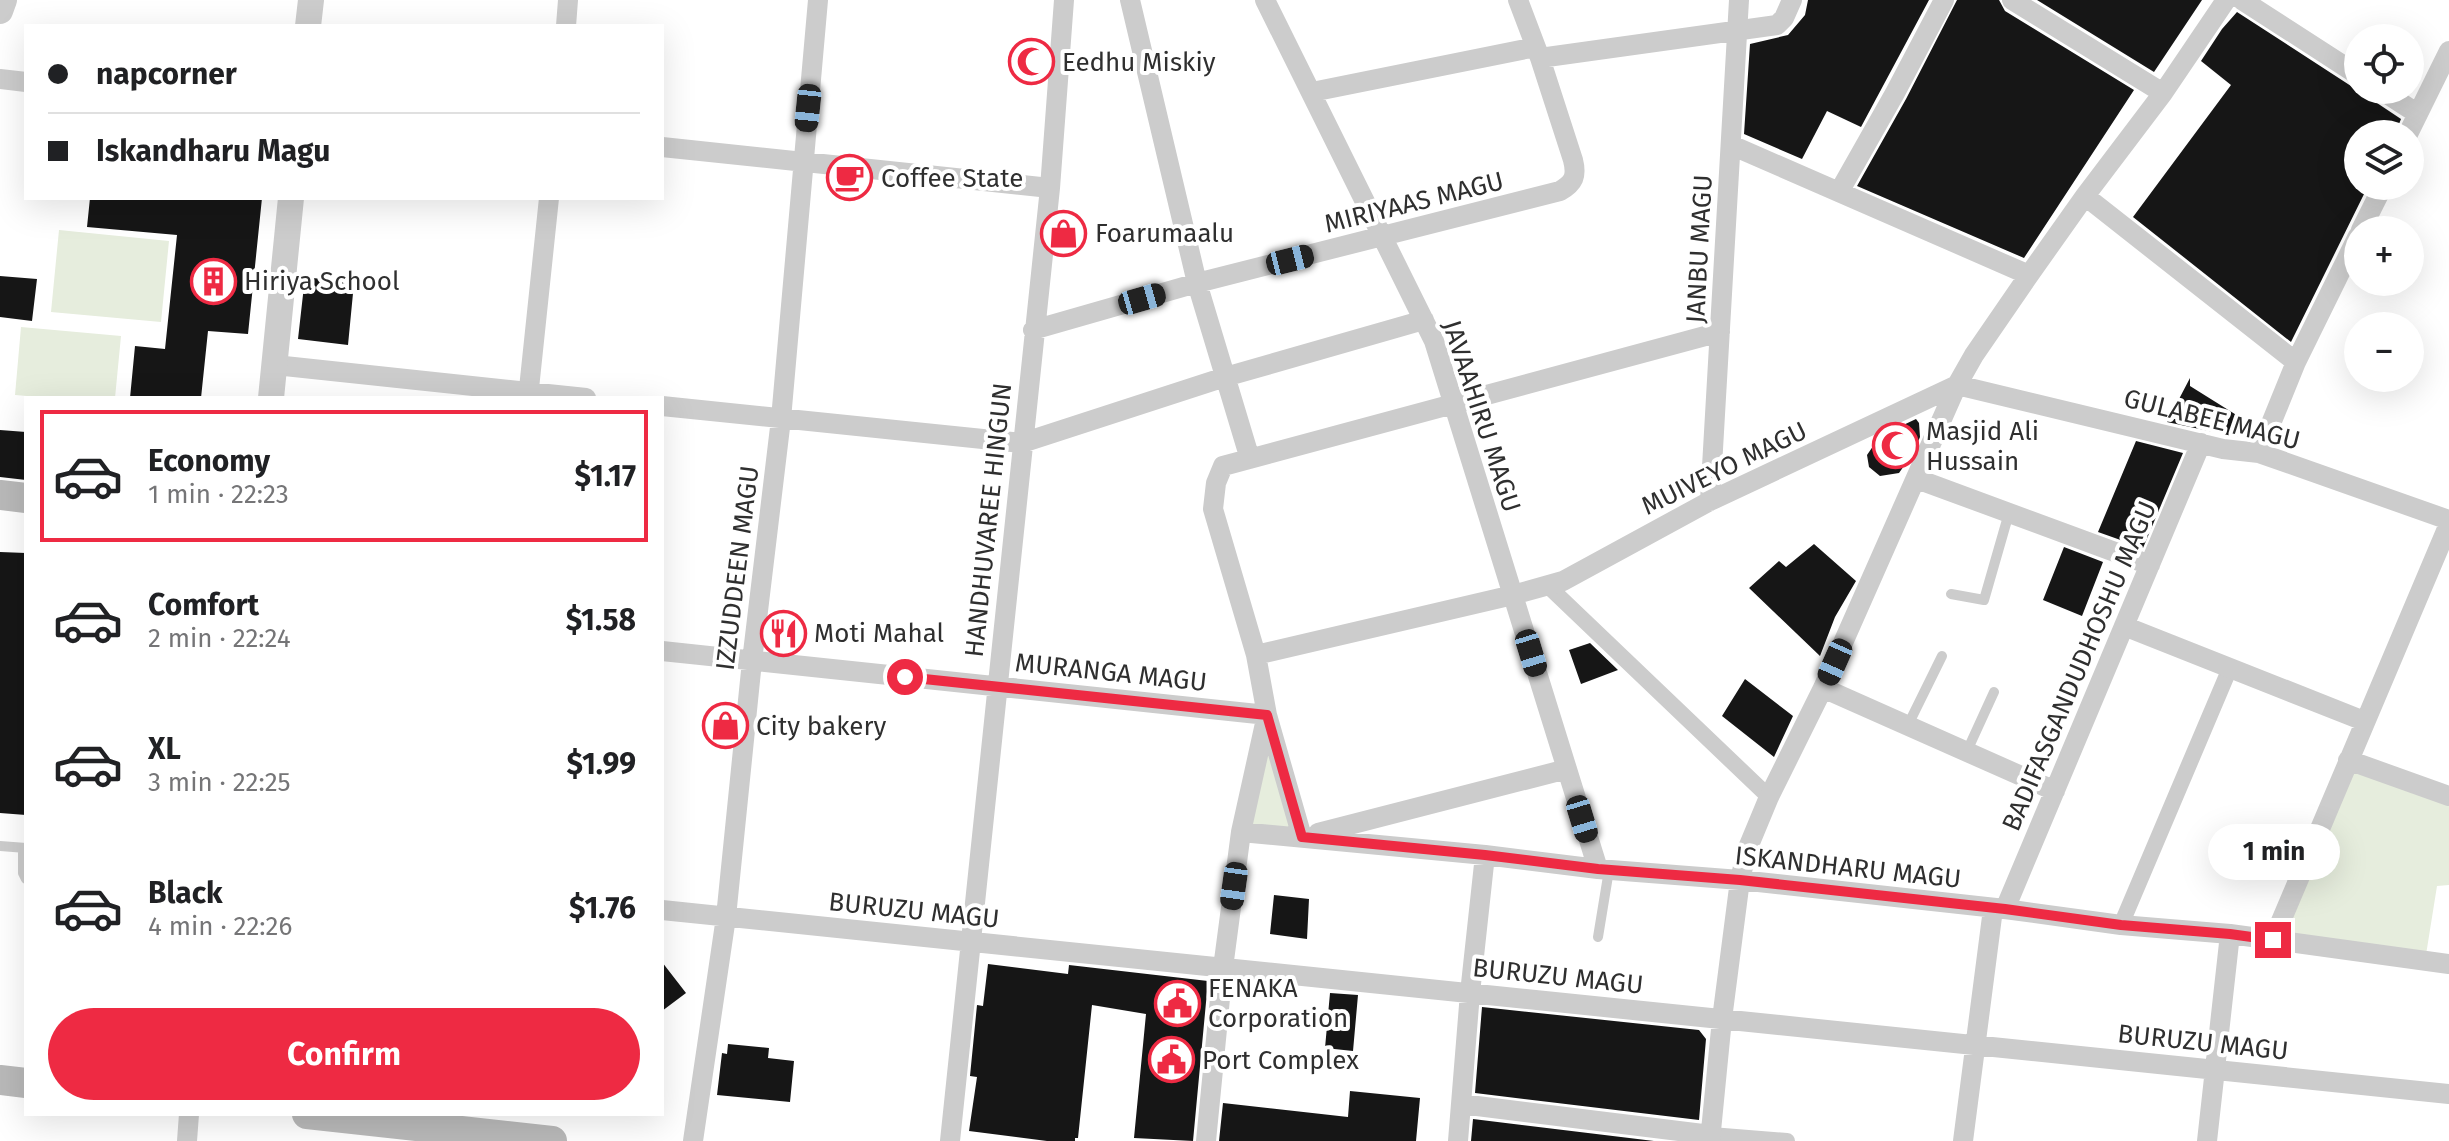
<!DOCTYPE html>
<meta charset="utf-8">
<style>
body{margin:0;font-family:"Fira Sans",sans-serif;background:#f2f2f2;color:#202124;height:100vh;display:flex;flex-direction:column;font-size:30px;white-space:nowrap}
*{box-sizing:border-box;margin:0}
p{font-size:26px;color:#757577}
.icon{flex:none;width:44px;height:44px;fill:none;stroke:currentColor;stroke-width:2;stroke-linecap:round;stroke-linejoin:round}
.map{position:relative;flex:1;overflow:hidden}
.panel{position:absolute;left:24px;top:396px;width:640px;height:720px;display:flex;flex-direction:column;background:#fff;border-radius:0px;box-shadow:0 8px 32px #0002}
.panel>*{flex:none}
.guide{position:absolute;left:24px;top:24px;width:640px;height:176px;border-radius:0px;box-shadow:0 8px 32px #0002;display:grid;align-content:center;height:176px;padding:0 24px;background:#fff}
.controls{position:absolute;left:2344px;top:24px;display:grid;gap:16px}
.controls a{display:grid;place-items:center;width:80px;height:80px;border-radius:50%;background:#fff;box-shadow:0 8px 32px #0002;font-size:40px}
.end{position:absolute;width:36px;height:36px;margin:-18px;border:10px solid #ee2a43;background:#fff;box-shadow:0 0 0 4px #fff}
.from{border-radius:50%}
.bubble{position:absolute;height:56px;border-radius:28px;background:#fff;box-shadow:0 8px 32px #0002;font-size:26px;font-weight:700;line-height:56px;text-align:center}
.car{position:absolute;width:24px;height:48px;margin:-24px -12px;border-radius:10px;box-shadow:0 0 6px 2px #0007;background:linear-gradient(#222 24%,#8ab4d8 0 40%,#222 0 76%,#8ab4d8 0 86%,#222 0)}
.guide b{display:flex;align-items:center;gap:28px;height:76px;font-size:30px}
.guide b+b{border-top:2px solid #e0e0e0}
.guide i{width:20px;height:20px;background:#202124}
ul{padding:14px 0 0;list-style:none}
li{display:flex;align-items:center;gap:24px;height:132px;margin:0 16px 12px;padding:0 8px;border:4px solid transparent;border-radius:0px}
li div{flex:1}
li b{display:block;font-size:30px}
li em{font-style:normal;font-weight:700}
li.on{border-color:#ee2a43}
li>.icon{width:72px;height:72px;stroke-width:1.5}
.button{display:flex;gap:16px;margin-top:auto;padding:16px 24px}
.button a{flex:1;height:92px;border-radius:48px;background:#ee2a43;color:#fff;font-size:32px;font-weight:700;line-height:92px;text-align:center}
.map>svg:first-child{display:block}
.green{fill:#e6eddd}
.building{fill:#161616}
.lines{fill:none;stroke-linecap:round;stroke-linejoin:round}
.service{stroke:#ccc;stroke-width:10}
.pedestrian{stroke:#ccc;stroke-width:16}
.minor{stroke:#ccc;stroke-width:20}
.tertiary{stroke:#ccc;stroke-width:26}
.secondary{stroke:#b9b9b9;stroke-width:30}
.route{stroke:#ee2a43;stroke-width:10}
.labels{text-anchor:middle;stroke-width:8;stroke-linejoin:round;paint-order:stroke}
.poi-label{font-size:26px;fill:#2f2f2f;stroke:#fff;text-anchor:start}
.street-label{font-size:26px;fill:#2f2f2f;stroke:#fff}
</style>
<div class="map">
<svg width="2449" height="1141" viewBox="0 0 2449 1141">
<rect width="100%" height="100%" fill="#fff"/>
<!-- green -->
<path class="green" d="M 59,230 L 169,241 L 161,322 L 51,312 Z
M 21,327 L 121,336 L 115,398 L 50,398 L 15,395 Z
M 1267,715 L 1302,837 L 1241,832 Z
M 2348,760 L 2449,796 L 2449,885 L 2437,886 L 2425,961 L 2273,940 Z"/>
<!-- building -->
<path class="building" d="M 1808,0 L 1929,0 L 1861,127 L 1827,111 L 1802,159 L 1744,134 L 1750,44 L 1788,35 L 1805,15 Z
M 1957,0 L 1999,0 L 2005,11 L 2134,90 L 2024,258 L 1857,186 L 1906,99 Z
M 2037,0 L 2202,0 L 2154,72 Z
M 2237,12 L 2351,86 L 2369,93 L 2374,101 L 2401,119 L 2395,134 L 2358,134 L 2358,186 L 2368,186 L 2291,342 L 2133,217 L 2231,85 L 2201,61 L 2222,29 Z
M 90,198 L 262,198 L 248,334 L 208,331 L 201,398 L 130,398 L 135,346 L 165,349 L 177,235 L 87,227 Z
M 0,276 L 37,279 L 32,321 L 0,317 Z
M 305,277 L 354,283 L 348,345 L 298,339 Z
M 2190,378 L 2190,386 L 2246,421 L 2237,437 L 2167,422 Z
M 1916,419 L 1919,423 L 1920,437 L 1913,453 L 1899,473 L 1880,476 L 1869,467 L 1867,455 L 1880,436 Z
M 0,430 L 26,432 L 26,480 L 0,477 Z
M 2136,441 L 2183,453 L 2143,548 L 2098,532 Z
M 1814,544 L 1856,581 L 1835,617 L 1820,656 L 1749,588 L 1779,561 L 1786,567 Z
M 2064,547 L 2103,562 L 2082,616 L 2043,600 Z
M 0,552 L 26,553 L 26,815 L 0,813 Z
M 1590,643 L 1618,670 L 1581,684 L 1569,650 Z
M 1745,679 L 1793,716 L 1774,757 L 1722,716 Z
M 1274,895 L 1309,899 L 1307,939 L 1270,934 Z
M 662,962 L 686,993 L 662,1011 Z
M 988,964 L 1068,974 L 1069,965 L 1208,981 L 1193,1141 L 1134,1138 L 1146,1014 L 1092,1005 L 1078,1138 L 1075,1138 L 1075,1141 L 1047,1141 L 969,1131 L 977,1077 L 970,1076 L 977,1005 L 983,1006 Z
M 1330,993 L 1358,995 L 1353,1051 L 1325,1048 Z
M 1482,1007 L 1699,1030 L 1706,1039 L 1699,1120 L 1475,1093 Z
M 728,1044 L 769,1048 L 768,1058 L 794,1061 L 790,1102 L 717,1095 L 722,1053 L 727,1054 Z
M 1350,1091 L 1420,1098 L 1416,1141 L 1219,1141 L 1223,1103 L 1348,1117 Z
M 1473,1119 L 1654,1141 L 1471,1141 Z"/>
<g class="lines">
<!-- service -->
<path class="service" d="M 1951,594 L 1984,600 L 2009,513
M 1908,725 L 1942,656
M 1967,751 L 1994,692
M 0,846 L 26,848
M 23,848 L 23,873 L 26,879
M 1598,937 L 1609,870"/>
<!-- pedestrian -->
<path class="pedestrian" d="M 1547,585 L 1769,797
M 2121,925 L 2230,668
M 1711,1135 L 1787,1141"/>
<!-- minor -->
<path class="minor" d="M 1130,0 L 1197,283 L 1250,459
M 1265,0 L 1434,341 L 1598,869
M 2012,0 L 2163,93
M 2242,0 L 2358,75
M 566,26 L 568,0
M 1540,58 L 1777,25 L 1784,18 L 1792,0
M 0,79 L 26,82
M 2381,90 L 2418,114
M 1312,92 L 1536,47
M 2408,134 L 2449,51
M 1731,145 L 2029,275
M 662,147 L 1050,188
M 1839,192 L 1895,93 L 1944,0
M 2085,196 L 2296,362
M 2361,230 L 2383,186
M 1033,330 L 1197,283 L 1560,191 C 1574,183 1577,176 1573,160 L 1540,58 L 1518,0
M 275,365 L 586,398
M 1957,385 L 2223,449 L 2259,453 L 2449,520
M 528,398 L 549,198
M 662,406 L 1022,443 L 1225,377 L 1424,320
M 2259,453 L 2296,362 L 2358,236
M 1917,479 L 2150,565
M 1710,501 L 1739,0
M 2124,626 L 2364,721
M 662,651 L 1267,715
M 1256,655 L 1513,595 L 1563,581 L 1710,501 L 1957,385
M 1823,688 L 2055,791
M 2348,760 L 2449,796
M 1241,832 L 1485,855 L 1598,869 L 1740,880 L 2005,909 L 2121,925 L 2230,934 L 2449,964
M 1318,833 L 1567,769
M 1302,837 L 1267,715 L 1256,655 L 1213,509 L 1216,483 L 1223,466 L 1720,332
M 2005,909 L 2201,443
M 662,910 L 2449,1094
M 2273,940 L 2449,524
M 1461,1104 L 1711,1135
M 187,1141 L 189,1114
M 693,1141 L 726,917 L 752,661 L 781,419 L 818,0
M 950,1141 L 1050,188 L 1064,0
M 1206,1141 L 1223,968 L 1241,832 L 1266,719
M 1458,1141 L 1470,993 L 1485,855
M 1710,1141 L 1722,1019 L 1740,880 L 1747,850 L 1769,797 L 1823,688 L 1957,385 L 1974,355 L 2029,275 L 2085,196 L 2163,93 L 2226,0
M 1963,1141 L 1993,909
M 2207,1141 L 2230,934"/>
<!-- tertiary -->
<path class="tertiary" d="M 0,11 L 4,0
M 308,26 L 311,0
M 271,398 L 291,198"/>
<!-- secondary -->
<path class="secondary" d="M 0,495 L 26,498
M 0,1080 L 26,1083
M 307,1114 L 552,1141"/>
</g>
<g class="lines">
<!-- route -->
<path class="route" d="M 905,677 L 1267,715 L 1302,837 L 1485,855 L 1598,869 L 1740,880 L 2005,909 L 2121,925 L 2230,934 L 2273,940"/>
</g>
<!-- icons -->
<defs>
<symbol id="mosque-ring" viewBox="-11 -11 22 22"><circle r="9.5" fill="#fff" stroke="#ee2a43" stroke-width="1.5"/><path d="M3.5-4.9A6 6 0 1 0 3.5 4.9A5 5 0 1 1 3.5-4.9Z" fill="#ee2a43"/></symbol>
<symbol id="cafe-ring" viewBox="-11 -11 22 22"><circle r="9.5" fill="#fff" stroke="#ee2a43" stroke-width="1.5"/><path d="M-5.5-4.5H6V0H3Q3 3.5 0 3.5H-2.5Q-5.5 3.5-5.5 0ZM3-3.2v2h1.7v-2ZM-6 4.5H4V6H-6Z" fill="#ee2a43"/></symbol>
<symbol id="shop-ring" viewBox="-11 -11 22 22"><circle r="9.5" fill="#fff" stroke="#ee2a43" stroke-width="1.5"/><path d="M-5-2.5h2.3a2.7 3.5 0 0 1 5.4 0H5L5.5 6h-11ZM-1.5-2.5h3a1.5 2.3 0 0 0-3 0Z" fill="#ee2a43"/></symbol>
<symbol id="building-ring" viewBox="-11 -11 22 22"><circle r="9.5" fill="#fff" stroke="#ee2a43" stroke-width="1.5"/><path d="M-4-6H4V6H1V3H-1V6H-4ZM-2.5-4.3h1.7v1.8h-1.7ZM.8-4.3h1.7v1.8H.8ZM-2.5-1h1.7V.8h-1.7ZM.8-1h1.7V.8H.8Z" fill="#ee2a43"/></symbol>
<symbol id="restaurant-ring" viewBox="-11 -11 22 22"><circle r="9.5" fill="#fff" stroke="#ee2a43" stroke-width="1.5"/><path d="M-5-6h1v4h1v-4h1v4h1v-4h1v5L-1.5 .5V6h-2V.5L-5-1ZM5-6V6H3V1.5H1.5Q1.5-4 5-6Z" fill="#ee2a43"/></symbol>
<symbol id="civic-ring" viewBox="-11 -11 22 22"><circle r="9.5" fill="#fff" stroke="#ee2a43" stroke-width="1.5"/><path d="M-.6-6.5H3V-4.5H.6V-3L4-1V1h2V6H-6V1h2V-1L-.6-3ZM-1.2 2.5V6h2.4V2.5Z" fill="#ee2a43"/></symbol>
</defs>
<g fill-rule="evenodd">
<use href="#mosque-ring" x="1006" y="36" width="51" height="51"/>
<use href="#cafe-ring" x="824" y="152" width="51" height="51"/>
<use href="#shop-ring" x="1038" y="208" width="51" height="51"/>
<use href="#building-ring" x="188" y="256" width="51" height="51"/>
<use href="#mosque-ring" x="1870" y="420" width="51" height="51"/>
<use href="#restaurant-ring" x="758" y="608" width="51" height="51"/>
<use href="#shop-ring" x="700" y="700" width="51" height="51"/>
<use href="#civic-ring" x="1152" y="978" width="51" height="51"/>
<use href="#civic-ring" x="1146" y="1034" width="51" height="51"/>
</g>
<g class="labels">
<!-- poi labels -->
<g class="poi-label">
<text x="1062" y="71">Eedhu Miskiy</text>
<text x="881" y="187">Coffee State</text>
<text x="1095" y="242">Foarumaalu</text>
<text x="244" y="290">Hiriya School</text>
<text x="1926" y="440">Masjid Ali<tspan x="1926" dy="30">Hussain</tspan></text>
<text x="814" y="642">Moti Mahal</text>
<text x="756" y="735">City bakery</text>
<text x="1208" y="997">FENAKA<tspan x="1208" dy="30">Corporation</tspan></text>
<text x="1202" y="1069">Port Complex</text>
</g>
<!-- street labels -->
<g class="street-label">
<text transform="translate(1414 202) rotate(-14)" y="9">MIRIYAAS MAGU</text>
<text transform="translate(1699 249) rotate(-87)" y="9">JANBU MAGU</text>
<text transform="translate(1482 416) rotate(72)" y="9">JAVAAHIRU MAGU</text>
<text transform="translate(2212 419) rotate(14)" y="9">GULABEE MAGU</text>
<text transform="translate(1724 468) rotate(-26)" y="9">MUIVEYO MAGU</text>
<text transform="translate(988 520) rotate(-84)" y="9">HANDHUVAREE HINGUN</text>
<text transform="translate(737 568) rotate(-83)" y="9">IZZUDDEEN MAGU</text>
<text transform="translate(2079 666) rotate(-67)" y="9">BADIFASGANDUDHOSHU MAGU</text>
<text transform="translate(1111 672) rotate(6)" y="9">MURANGA MAGU</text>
<text transform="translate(1848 867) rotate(6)" y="9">ISKANDHARU MAGU</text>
<text transform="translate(914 910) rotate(6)" y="9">BURUZU MAGU</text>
<text transform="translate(1558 976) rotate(6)" y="9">BURUZU MAGU</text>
<text transform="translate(2203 1042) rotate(6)" y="9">BURUZU MAGU</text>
</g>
</g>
</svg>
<div class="controls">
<a><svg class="icon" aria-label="locate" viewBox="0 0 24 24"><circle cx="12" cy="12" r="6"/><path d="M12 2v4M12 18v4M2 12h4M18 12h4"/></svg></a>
<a><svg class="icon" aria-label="layers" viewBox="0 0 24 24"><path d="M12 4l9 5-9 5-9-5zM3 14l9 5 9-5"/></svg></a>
<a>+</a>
<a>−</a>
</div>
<i class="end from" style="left:905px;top:677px"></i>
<i class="end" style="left:2273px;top:940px"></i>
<div class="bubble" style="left:2208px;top:824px;width:132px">1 min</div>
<i class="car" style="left:808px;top:108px;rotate:186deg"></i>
<i class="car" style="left:1290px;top:260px;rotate:76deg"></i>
<i class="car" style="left:1142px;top:299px;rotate:74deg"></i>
<i class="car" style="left:1531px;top:653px;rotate:163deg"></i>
<i class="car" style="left:1835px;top:662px;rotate:204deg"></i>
<i class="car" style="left:1582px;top:819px;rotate:163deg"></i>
<i class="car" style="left:1234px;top:886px;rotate:188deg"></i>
<div class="guide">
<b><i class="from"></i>napcorner</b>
<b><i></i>Iskandharu Magu</b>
</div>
<section class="panel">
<ul>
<li class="on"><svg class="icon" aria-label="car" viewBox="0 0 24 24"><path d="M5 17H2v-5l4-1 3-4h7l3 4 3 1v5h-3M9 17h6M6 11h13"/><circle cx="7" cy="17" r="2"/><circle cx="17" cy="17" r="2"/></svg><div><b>Economy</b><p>1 min · 22:23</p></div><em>$1.17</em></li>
<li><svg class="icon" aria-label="car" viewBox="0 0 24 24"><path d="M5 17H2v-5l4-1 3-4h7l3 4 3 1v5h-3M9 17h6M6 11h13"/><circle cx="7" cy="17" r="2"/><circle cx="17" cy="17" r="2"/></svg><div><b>Comfort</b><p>2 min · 22:24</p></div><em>$1.58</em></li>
<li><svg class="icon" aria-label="car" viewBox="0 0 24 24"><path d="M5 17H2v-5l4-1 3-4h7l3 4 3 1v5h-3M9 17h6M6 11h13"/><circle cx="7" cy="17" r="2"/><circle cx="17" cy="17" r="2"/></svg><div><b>XL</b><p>3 min · 22:25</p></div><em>$1.99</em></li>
<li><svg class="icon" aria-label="car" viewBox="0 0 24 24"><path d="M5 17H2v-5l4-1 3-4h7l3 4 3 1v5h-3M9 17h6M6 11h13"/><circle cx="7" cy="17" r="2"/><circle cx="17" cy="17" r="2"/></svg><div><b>Black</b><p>4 min · 22:26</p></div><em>$1.76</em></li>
</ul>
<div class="button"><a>Confirm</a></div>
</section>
</div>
